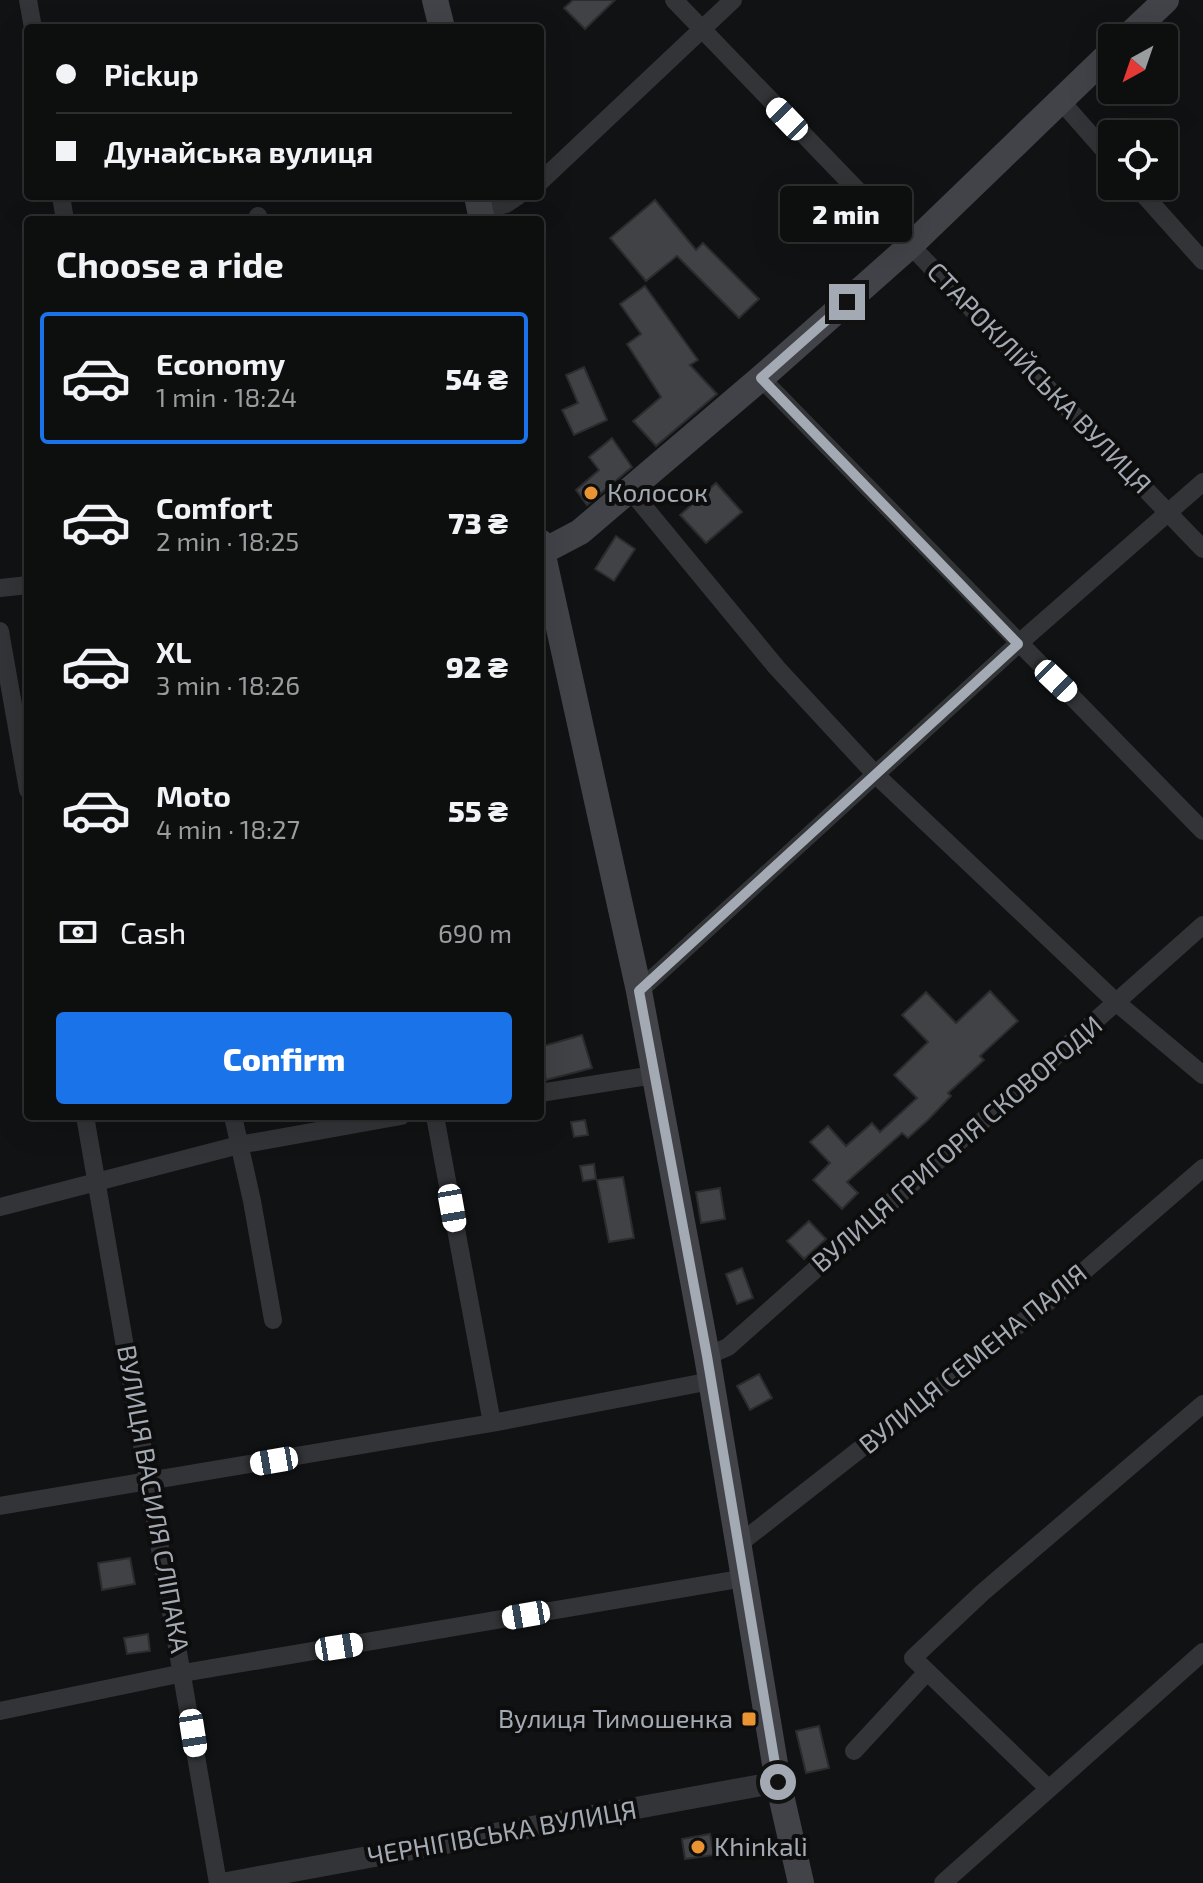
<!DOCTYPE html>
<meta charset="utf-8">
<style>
body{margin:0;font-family:"Exo 2",sans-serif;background:#1b1c1c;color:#f1f3f6;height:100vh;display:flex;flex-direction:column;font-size:30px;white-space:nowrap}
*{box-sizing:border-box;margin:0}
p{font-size:26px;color:#9a9c9e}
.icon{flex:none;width:44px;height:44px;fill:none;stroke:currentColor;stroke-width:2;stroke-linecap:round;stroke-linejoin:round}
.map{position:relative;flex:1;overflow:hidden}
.panel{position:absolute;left:24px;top:216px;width:520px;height:904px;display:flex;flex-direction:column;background:#0d0e0e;border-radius:8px;box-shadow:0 8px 32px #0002,0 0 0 2px #2d2e2e}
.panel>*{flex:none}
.top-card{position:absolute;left:24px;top:24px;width:520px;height:176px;border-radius:8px;box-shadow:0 8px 32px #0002,0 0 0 2px #2d2e2e;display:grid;align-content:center;height:176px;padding:0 32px;background:#0d0e0e}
.needle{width:52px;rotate:220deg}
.fabs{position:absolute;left:1098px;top:24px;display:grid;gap:16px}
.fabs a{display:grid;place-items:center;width:80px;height:80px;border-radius:8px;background:#0d0e0e;box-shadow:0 8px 32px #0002,0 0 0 2px #2d2e2e;font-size:40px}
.end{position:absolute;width:36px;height:36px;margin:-18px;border:10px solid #a3aab3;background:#111;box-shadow:0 0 0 4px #111}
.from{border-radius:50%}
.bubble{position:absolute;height:56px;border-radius:8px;background:#0d0e0e;box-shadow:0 8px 32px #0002,0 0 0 2px #2d2e2e;font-size:26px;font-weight:800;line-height:56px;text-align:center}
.car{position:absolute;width:24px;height:48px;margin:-24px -12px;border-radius:10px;box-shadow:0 0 6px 2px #0007;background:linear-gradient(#fff 24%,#345 0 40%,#fff 0 76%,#345 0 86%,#fff 0)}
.top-card b{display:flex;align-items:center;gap:28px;height:76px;font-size:30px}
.top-card b+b{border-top:2px solid #2d2e2e}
.top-card i{width:20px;height:20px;background:#f1f3f6}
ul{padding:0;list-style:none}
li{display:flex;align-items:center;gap:24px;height:132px;margin:0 16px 12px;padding:0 16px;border:4px solid transparent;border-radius:8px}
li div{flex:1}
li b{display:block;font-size:30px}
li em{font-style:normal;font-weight:800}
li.current{border-color:#1a73e8}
li>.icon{width:72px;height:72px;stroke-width:1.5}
h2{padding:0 32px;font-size:36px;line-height:96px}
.pay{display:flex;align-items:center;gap:20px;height:88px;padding:0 32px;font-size:30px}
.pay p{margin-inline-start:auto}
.action{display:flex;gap:16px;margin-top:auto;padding:16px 32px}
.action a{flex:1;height:92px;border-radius:8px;background:#1a73e8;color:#fff;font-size:32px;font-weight:800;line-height:92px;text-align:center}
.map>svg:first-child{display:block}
.building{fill:#404246;stroke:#2c2c2f;stroke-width:2}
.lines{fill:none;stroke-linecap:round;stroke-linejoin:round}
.minor{stroke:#333438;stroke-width:18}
.tertiary{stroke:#333438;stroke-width:22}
.secondary{stroke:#414348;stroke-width:26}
.route{stroke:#a3aab3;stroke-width:10}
.poi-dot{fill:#ea9332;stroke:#0d0d0e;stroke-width:3}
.labels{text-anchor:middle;stroke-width:8;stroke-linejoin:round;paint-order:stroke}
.street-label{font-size:26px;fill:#a3aab3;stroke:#0d0d0e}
.poi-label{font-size:26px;fill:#a3aab3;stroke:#0d0d0e;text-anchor:start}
</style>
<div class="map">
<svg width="1203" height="1883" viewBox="0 0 1203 1883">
<rect width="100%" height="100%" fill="#111213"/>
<!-- building -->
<path class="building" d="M 573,0 L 615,0 L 585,29 L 564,8 Z
M 655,200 L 696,250 L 703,243 L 759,299 L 739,318 L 677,256 L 646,281 L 610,238 Z
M 645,286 L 698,360 L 690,365 L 717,394 L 656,446 L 633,421 L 661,397 L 627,344 L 641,334 L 620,304 Z
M 584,367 L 607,420 L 574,435 L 562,410 L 578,403 L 566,375 Z
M 612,438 L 632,467 L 587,505 L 576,490 L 599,470 L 589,457 Z
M 716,483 L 742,512 L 706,543 L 680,515 Z
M 616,536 L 635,549 L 614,581 L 595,569 Z
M 990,991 L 1018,1021 L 980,1056 L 984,1060 L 948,1093 L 951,1096 L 928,1120 L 908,1138 L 902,1133 L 847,1182 L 858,1193 L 842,1209 L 813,1180 L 830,1163 L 810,1142 L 828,1126 L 846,1146 L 872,1123 L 880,1132 L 917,1098 L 894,1075 L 928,1042 L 902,1015 L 926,992 L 956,1023 Z
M 582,1035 L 592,1068 L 546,1080 L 540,1047 Z
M 585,1120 L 588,1135 L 574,1137 L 571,1122 Z
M 594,1164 L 596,1179 L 583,1181 L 580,1166 Z
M 623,1177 L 634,1238 L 609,1242 L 597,1180 Z
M 720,1188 L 725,1219 L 701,1223 L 696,1192 Z
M 809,1221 L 826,1239 L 804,1259 L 787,1241 Z
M 742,1268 L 753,1298 L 737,1304 L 726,1274 Z
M 759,1374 L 772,1398 L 750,1410 L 737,1386 Z
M 130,1558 L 135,1584 L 102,1590 L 98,1563 Z
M 148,1634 L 150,1651 L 127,1654 L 124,1638 Z
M 819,1726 L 829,1768 L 806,1773 L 796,1731 Z
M 710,1834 L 714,1855 L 685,1859 L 682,1839 Z"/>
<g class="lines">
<!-- minor -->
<path class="minor" d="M 28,0 L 33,28
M 674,0 L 1203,549
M 1060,100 L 1112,159
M 540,182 L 733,0
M 1136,186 L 1203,261
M 61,196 L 65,220
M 480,210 L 506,204 L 518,196
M 258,216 L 259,220
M 761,378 L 1203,831
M 631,491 L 777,668 L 876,775 L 1117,1003 L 1203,1075
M 0,588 L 28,585
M 0,631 L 28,790
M 639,991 L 1018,644 L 1203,482
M 540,1093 L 654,1075
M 85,1116 L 218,1883
M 233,1116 L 252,1201 L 273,1320
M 435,1116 L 492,1423
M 0,1207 L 239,1145 L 401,1116
M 707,1356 L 728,1347 L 1203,925
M 0,1506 L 492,1423 L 711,1381
M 739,1544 L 1053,1298 L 1203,1168
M 0,1711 L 183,1673 L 745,1578
M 854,1751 L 927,1672
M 1048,1788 L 913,1658 L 982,1593 L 1203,1404
M 943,1883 L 1203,1652"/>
<!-- tertiary -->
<path class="tertiary" d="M 227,1883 L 778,1782"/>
<!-- secondary -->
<path class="secondary" d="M 435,0 L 442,28
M 1126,38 L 1166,0
M 477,196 L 482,220
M 540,542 L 639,991 L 707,1356 L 778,1782 L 801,1883
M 542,552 L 580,532 L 761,378 L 911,245 L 1112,51"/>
</g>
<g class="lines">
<!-- route -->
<path class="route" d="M 778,1782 L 707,1356 L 639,991 L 1018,644 L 761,378 L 847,302"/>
</g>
<!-- markers -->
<g class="poi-dot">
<circle cx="591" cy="493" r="8"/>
<rect x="741" y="1711" width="16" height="16" rx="4"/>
<circle cx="698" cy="1847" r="8"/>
</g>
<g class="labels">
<!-- street labels -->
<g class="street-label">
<text transform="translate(1039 378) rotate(46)" y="9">СТАРОКІЛІЙСЬКА ВУЛИЦЯ</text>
<text transform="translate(957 1144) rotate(-41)" y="9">ВУЛИЦЯ ГРИГОРІЯ СКОВОРОДИ</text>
<text transform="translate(973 1359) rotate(-39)" y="9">ВУЛИЦЯ СЕМЕНА ПАЛІЯ</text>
<text transform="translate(153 1499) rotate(80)" y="9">ВУЛИЦЯ ВАСИЛЯ СЛІПАКА</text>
<text transform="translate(502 1833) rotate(-10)" y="9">ЧЕРНІГІВСЬКА ВУЛИЦЯ</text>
</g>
<!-- poi labels -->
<g class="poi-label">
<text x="607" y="502">Колосок</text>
<text x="733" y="1728" text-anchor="end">Вулиця Тимошенка</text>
<text x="714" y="1856">Khinkali</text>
</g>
</g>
</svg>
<div class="fabs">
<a><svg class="needle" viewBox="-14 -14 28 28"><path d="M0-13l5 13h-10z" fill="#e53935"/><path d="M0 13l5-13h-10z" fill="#9a9c9e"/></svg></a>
<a><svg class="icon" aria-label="locate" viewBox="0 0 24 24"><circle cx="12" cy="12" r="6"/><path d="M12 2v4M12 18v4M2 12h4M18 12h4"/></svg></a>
</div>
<i class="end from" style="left:778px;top:1782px"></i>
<i class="end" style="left:847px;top:302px"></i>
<div class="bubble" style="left:780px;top:186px;width:132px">2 min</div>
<i class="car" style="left:787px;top:119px;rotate:316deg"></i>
<i class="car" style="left:1056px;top:681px;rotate:134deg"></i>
<i class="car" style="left:452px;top:1208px;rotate:170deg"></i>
<i class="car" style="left:274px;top:1461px;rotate:260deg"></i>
<i class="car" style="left:526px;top:1615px;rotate:260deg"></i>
<i class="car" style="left:339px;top:1647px;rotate:81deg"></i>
<i class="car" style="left:193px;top:1733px;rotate:171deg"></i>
<div class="top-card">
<b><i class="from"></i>Pickup</b>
<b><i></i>Дунайська вулиця</b>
</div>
<section class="panel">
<h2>Choose a ride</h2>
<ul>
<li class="current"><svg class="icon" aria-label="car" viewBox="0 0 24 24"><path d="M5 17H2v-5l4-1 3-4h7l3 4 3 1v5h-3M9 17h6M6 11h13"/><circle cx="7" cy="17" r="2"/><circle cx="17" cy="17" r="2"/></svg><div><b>Economy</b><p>1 min · 18:24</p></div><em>54 ₴</em></li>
<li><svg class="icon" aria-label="car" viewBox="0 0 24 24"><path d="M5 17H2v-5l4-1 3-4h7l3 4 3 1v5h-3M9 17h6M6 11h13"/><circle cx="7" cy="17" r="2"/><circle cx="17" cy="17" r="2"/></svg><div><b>Comfort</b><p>2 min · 18:25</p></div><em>73 ₴</em></li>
<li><svg class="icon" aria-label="car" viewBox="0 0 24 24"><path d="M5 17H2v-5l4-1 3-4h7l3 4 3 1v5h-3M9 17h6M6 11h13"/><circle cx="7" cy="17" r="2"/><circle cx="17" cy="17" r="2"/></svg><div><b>XL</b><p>3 min · 18:26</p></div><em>92 ₴</em></li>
<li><svg class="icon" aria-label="car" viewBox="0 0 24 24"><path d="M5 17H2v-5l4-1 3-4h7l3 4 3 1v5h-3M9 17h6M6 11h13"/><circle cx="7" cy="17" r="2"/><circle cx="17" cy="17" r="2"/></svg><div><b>Moto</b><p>4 min · 18:27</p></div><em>55 ₴</em></li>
</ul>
<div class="pay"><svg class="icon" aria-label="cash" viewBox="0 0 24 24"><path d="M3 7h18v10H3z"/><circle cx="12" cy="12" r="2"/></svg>Cash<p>690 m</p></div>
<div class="action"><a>Confirm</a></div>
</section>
</div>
